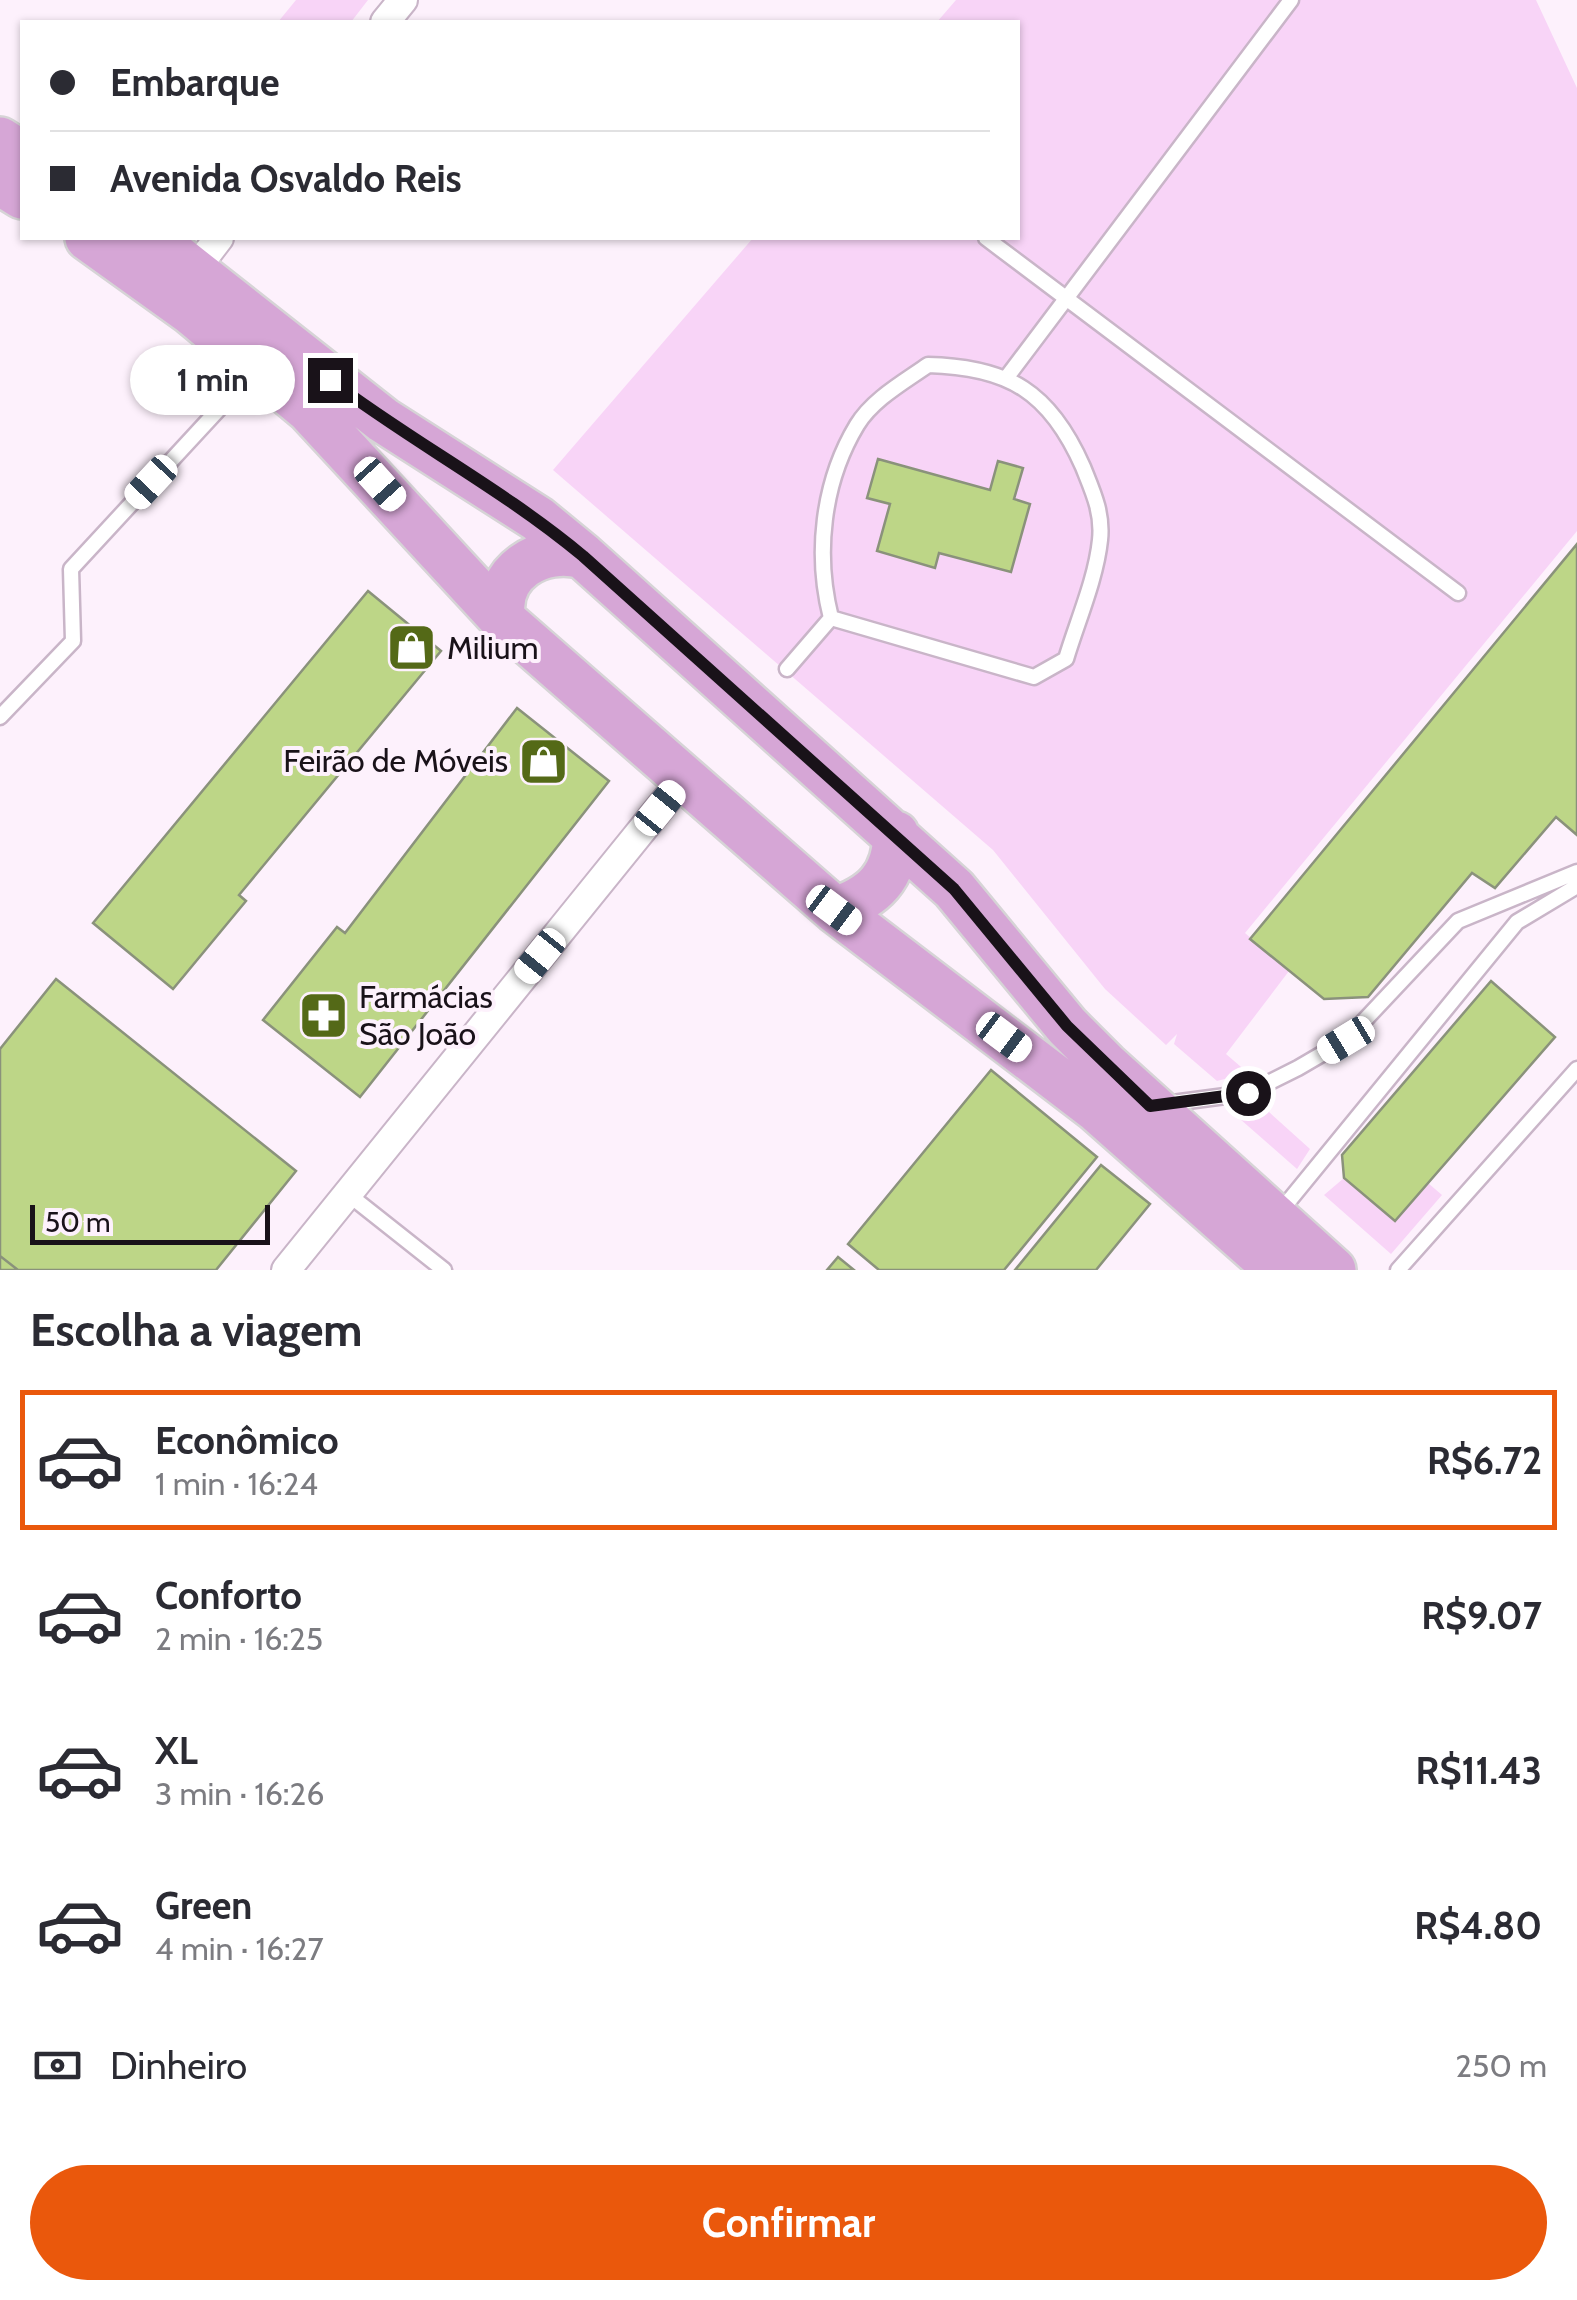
<!DOCTYPE html>
<html lang="pt">
<meta charset="utf-8">
<style>
body{margin:0;font-family:Cabin,sans-serif;background:#f2f2f3;color:#2b2b33;height:100vh;display:flex;flex-direction:column;font-size:38px;white-space:nowrap}
*{box-sizing:border-box;margin:0}
p{font-size:32px;color:#7c7c81}
.icon{flex:none;width:55px;height:55px;fill:none;stroke:currentColor;stroke-width:2;stroke-linecap:round;stroke-linejoin:round}
.map{position:relative;height:1270px;overflow:hidden}
.side{display:flex;flex-direction:column;background:#fff;flex:1}
.side>*{flex:none}
.guide{position:absolute;left:20px;top:20px;width:1000px;height:220px;border-radius:0px;box-shadow:0 2px 8px #0004;display:grid;align-content:center;height:220px;padding:0 30px;background:#fff}
.scale{position:absolute;left:30px;bottom:25px;width:240px;box-sizing:border-box;padding-left:10px;border:5px solid #191219;border-top:0;font-size:28px;line-height:35px;white-space:nowrap;color:#191219;-webkit-text-stroke:8px #fdf1fc;paint-order:stroke}
.end{position:absolute;width:45px;height:45px;margin:-22px;border:12px solid #191219;background:#fff;box-shadow:0 0 0 5px #fff}
.from{border-radius:50%}
.bubble{position:absolute;height:70px;border-radius:35px;background:#fff;box-shadow:0 2px 8px #0004;font-size:32px;font-weight:800;line-height:70px;text-align:center}
.car{position:absolute;width:30px;height:60px;margin:-30px -15px;border-radius:12px;box-shadow:0 0 8px 2px #0007;background:linear-gradient(#fff 24%,#345 0 40%,#fff 0 76%,#345 0 86%,#fff 0)}
.guide b{display:flex;align-items:center;gap:35px;height:95px;font-size:38px}
.guide b+b{border-top:2px solid #e1e1e2}
.guide i{width:25px;height:25px;background:#2b2b33}
ul{padding:0;list-style:none}
li{display:flex;align-items:center;gap:30px;height:140px;margin:0 20px 15px;padding:0 10px;border:5px solid transparent;border-radius:0px}
li div{flex:1}
li b{display:block;font-size:38px}
li em{font-style:normal;font-weight:800}
li.active{border-color:#ea580c}
li>.icon{width:90px;height:90px;stroke-width:1.5}
h2{padding:0 30px;font-size:45px;line-height:120px}
.pay{display:flex;align-items:center;gap:25px;height:110px;padding:0 30px;font-size:38px}
.pay p{margin-inline-start:auto}
.cta{display:flex;gap:20px;margin-top:auto;padding:20px 30px}
.cta a{flex:1;height:115px;border-radius:60px;background:#ea580c;color:#fff;font-size:40px;font-weight:800;line-height:115px;text-align:center}
.map>svg:first-child{display:block}
.green{fill:#f8d4f7;fill-rule:evenodd}
.building{fill:#bdd687;stroke:#8a927b;stroke-width:2.5}
.lines{fill:none;stroke-linecap:round;stroke-linejoin:round}
.service-casing{stroke:#c9b5c8;stroke-width:19}
.minor-casing{stroke:#c9b5c8;stroke-width:32}
.primary-casing{stroke:#d6d4d6;stroke-width:50}
.service{stroke:#fff;stroke-width:14}
.minor{stroke:#fff;stroke-width:28}
.primary{stroke:#d6a6d6;stroke-width:45}
.route{stroke:#191219;stroke-width:12}
.labels{text-anchor:middle;stroke-width:8;stroke-linejoin:round;paint-order:stroke}
.poi-label{font-size:32px;fill:#191219;stroke:#fdf1fc;text-anchor:start}
</style>
<div class="map">
<svg width="1577" height="1270" viewBox="0 0 1577 1270">
<rect width="100%" height="100%" fill="#fdf1fc"/>
<!-- green -->
<path class="green" d="M 296,0 L 368,0 L 351,22 L 278,22 Z
M 956,0 L 1536,0 L 1577,88 L 1577,531 L 1245,933 L 1289,971 L 1226,1054 L 1248,1073 L 1217,1081 L 1174,1044 L 1177,1034 L 1166,1045 L 1105,989 L 993,850 L 553,470 L 753,238 L 1018,238 L 1018,22 L 937,22 ZM 998,461 L 1022,468 L 1014,499 L 1030,504 L 1010,572 L 939,553 L 935,568 L 877,551 L 890,504 L 867,498 L 990,490 Z
M 1259,1103 L 1310,1149 L 1297,1169 L 1240,1119 Z
M 1344,1178 L 1395,1220 L 1428,1183 L 1442,1195 L 1391,1254 L 1324,1195 Z"/>
<!-- building -->
<path class="building" d="M 878,459 L 990,490 L 998,461 L 1023,468 L 1014,499 L 1030,504 L 1011,572 L 939,553 L 935,568 L 877,551 L 890,504 L 867,498 Z
M 1577,544 L 1577,835 L 1556,817 L 1495,888 L 1472,873 L 1368,997 L 1324,999 L 1250,939 Z
M 368,591 L 441,651 L 239,895 L 246,901 L 173,989 L 93,923 Z
M 517,708 L 609,781 L 360,1097 L 263,1020 L 337,927 L 345,933 Z
M 56,979 L 296,1171 L 216,1270 L 18,1270 L 0,1256 L 0,1049 Z
M 1491,981 L 1555,1037 L 1395,1221 L 1344,1178 L 1342,1155 Z
M 991,1070 L 1097,1157 L 1004,1270 L 879,1270 L 848,1244 Z
M 1101,1165 L 1150,1204 L 1096,1270 L 1015,1270 Z
M 0,1256 L 18,1270 L 0,1270 Z
M 838,1257 L 854,1270 L 827,1270 Z"/>
<g class="lines">
<defs>
<path id="service" d="M 986,238 L 1458,593
M 928,365 C 1009,367 1050,392 1083,467 C 1093,492 1103,513 1100,540 C 1096,579 1077,622 1066,659 L 1034,677 L 831,618 C 815,555 822,483 857,425 C 873,399 904,382 928,365 Z
M 1007,377 L 1291,0
M 787,669 L 831,618
M 0,717 L 73,641 L 71,569 L 254,371
M 1165,1104 L 1248,1093 L 1298,1068 L 1346,1040 L 1458,921 L 1577,872
M 348,1194 L 444,1270
M 1279,1213 L 1517,922 L 1577,886
M 1398,1270 L 1577,1069"/>
<path id="minor" d="M 385,22 L 403,0
M 196,268 L 219,238
M 286,1270 L 684,778"/>
<path id="primary" d="M 0,140 L 22,154
M 0,182 L 22,196
M 88,238 L 191,312 L 309,410 L 503,620 L 835,910 L 1095,1108 L 1278,1270
M 152,238 L 383,420 L 538,519 L 583,556 L 954,889 L 1067,1026 L 1106,1065 L 1333,1270
M 503,620 C 493,572 542,544 583,556
M 835,910 C 874,897 895,877 896,834"/>
</defs>
<!-- service casing -->
<use href="#service" class="service-casing"/>
<!-- minor casing -->
<use href="#minor" class="minor-casing"/>
<!-- primary casing -->
<use href="#primary" class="primary-casing"/>
<!-- service -->
<use href="#service" class="service"/>
<!-- minor -->
<use href="#minor" class="minor"/>
<!-- primary -->
<use href="#primary" class="primary"/>
</g>
<g class="lines">
<!-- route -->
<path class="route" d="M 330,380 C 412,442 504,490 583,556 L 954,889 L 1067,1026 L 1150,1106 L 1248,1093"/>
</g>
<!-- icons -->
<defs>
<symbol id="shop-square" viewBox="-11 -11 22 22"><rect x="-9" y="-9" width="18" height="18" rx="4" fill="#546917" stroke="#fdf1fc"/><path d="M-5-2.5h2.3a2.7 3.5 0 0 1 5.4 0H5L5.5 6h-11ZM-1.5-2.5h3a1.5 2.3 0 0 0-3 0Z" fill="#fff"/></symbol>
<symbol id="pharmacy-square" viewBox="-11 -11 22 22"><rect x="-9" y="-9" width="18" height="18" rx="4" fill="#546917" stroke="#fdf1fc"/><path d="M-2-6h4v4h4v4h-4v4h-4v-4h-4v-4h4Z" fill="#fff"/></symbol>
</defs>
<g fill-rule="evenodd">
<use href="#shop-square" x="384" y="620" width="55" height="55"/>
<use href="#shop-square" x="516" y="734" width="55" height="55"/>
<use href="#pharmacy-square" x="296" y="988" width="55" height="55"/>
</g>
<g class="labels">
<!-- poi labels -->
<g class="poi-label">
<text x="447" y="659">Milium</text>
<text x="508" y="772" text-anchor="end">Feirão de Móveis</text>
<text x="359" y="1008">Farmácias<tspan x="359" dy="37">São João</tspan></text>
</g>
</g>
</svg>
<div class="scale">50 m</div>
<i class="end from" style="left:1248px;top:1093px"></i>
<i class="end" style="left:330px;top:380px"></i>
<div class="bubble" style="left:130px;top:345px;width:165px">1 min</div>
<i class="car" style="left:151px;top:482px;rotate:223deg"></i>
<i class="car" style="left:380px;top:484px;rotate:138deg"></i>
<i class="car" style="left:660px;top:808px;rotate:39deg"></i>
<i class="car" style="left:834px;top:910px;rotate:127deg"></i>
<i class="car" style="left:540px;top:956px;rotate:219deg"></i>
<i class="car" style="left:1004px;top:1037px;rotate:127deg"></i>
<i class="car" style="left:1346px;top:1040px;rotate:239deg"></i>
<div class="guide">
<b><i class="from"></i>Embarque</b>
<b><i></i>Avenida Osvaldo Reis</b>
</div>
</div>
<section class="side">
<h2>Escolha a viagem</h2>
<ul>
<li class="active"><svg class="icon" aria-label="car" viewBox="0 0 24 24"><path d="M5 17H2v-5l4-1 3-4h7l3 4 3 1v5h-3M9 17h6M6 11h13"/><circle cx="7" cy="17" r="2"/><circle cx="17" cy="17" r="2"/></svg><div><b>Econômico</b><p>1 min · 16:24</p></div><em>R$6.72</em></li>
<li><svg class="icon" aria-label="car" viewBox="0 0 24 24"><path d="M5 17H2v-5l4-1 3-4h7l3 4 3 1v5h-3M9 17h6M6 11h13"/><circle cx="7" cy="17" r="2"/><circle cx="17" cy="17" r="2"/></svg><div><b>Conforto</b><p>2 min · 16:25</p></div><em>R$9.07</em></li>
<li><svg class="icon" aria-label="car" viewBox="0 0 24 24"><path d="M5 17H2v-5l4-1 3-4h7l3 4 3 1v5h-3M9 17h6M6 11h13"/><circle cx="7" cy="17" r="2"/><circle cx="17" cy="17" r="2"/></svg><div><b>XL</b><p>3 min · 16:26</p></div><em>R$11.43</em></li>
<li><svg class="icon" aria-label="car" viewBox="0 0 24 24"><path d="M5 17H2v-5l4-1 3-4h7l3 4 3 1v5h-3M9 17h6M6 11h13"/><circle cx="7" cy="17" r="2"/><circle cx="17" cy="17" r="2"/></svg><div><b>Green</b><p>4 min · 16:27</p></div><em>R$4.80</em></li>
</ul>
<div class="pay"><svg class="icon" aria-label="cash" viewBox="0 0 24 24"><path d="M3 7h18v10H3z"/><circle cx="12" cy="12" r="2"/></svg>Dinheiro<p>250 m</p></div>
<div class="cta"><a>Confirmar</a></div>
</section>
